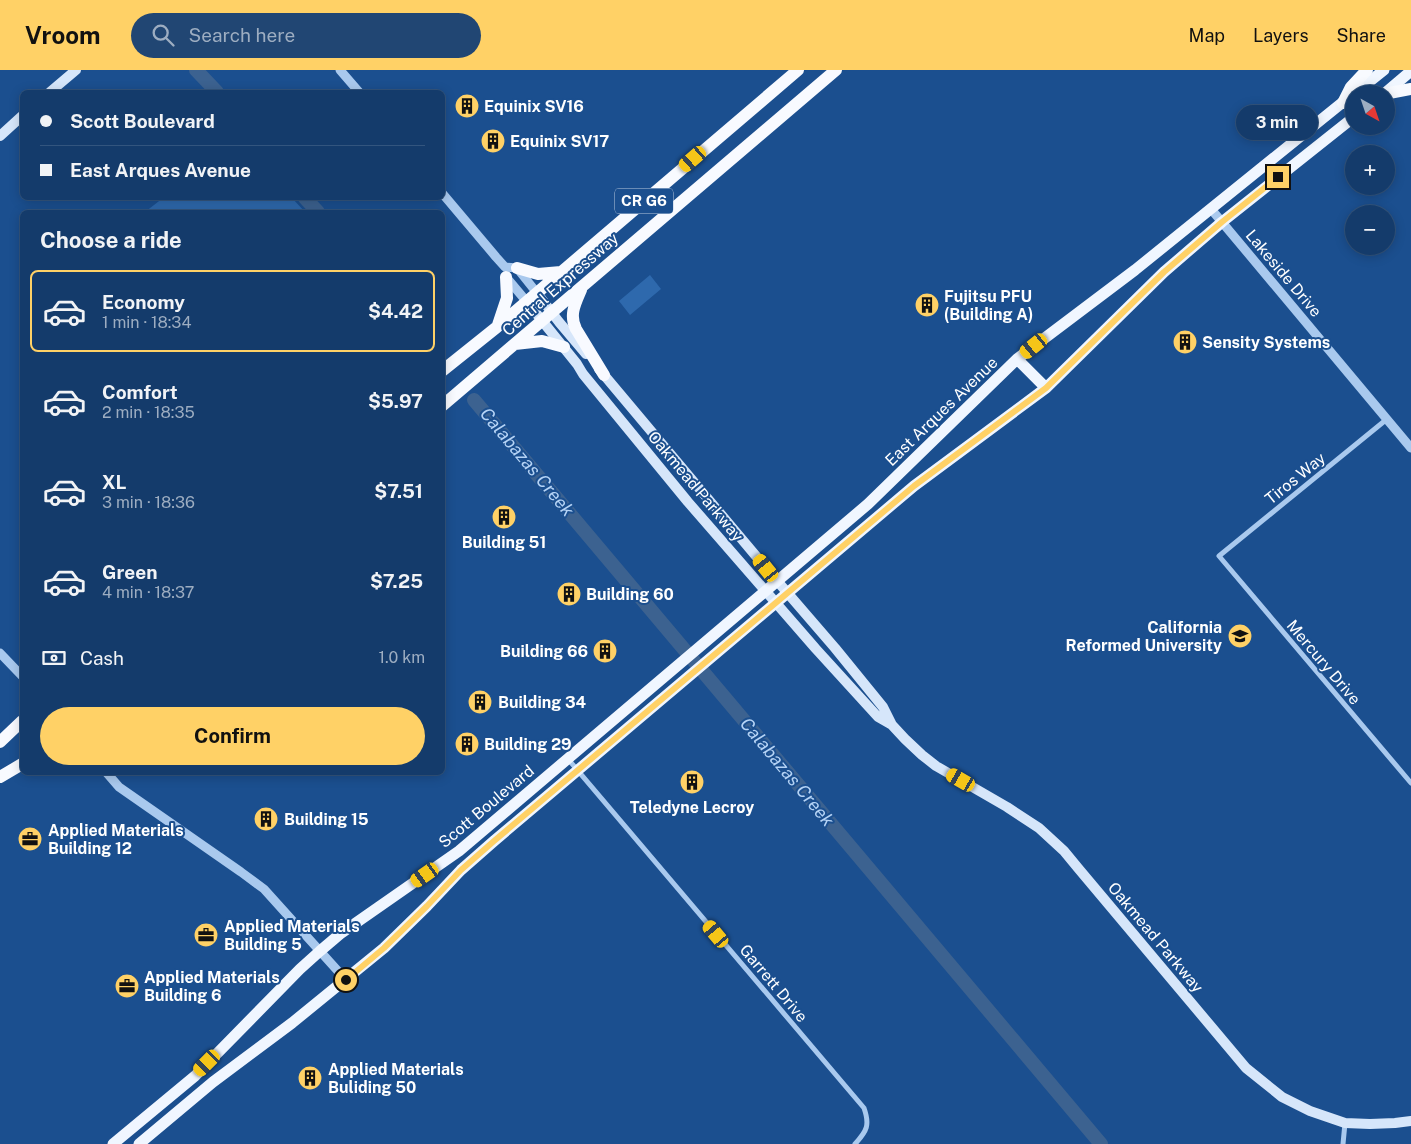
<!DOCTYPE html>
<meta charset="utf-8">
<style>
body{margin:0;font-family:"Public Sans",sans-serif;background:#214673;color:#f1f3f6;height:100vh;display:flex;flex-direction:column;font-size:19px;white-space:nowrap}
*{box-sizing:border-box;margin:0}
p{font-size:16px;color:#9dadc1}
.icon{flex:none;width:28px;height:28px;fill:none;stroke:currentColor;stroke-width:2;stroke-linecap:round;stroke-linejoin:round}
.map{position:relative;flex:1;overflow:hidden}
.sheet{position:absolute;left:20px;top:140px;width:425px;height:565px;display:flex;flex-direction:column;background:#143b6b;border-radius:8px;box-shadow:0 2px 12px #0003,0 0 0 1px #33557e}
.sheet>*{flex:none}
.hud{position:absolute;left:20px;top:20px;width:425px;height:110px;border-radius:8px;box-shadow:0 2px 12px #0003,0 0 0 1px #33557e;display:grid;align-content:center;height:110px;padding:0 20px;background:#143b6b}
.needle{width:32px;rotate:140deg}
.fabs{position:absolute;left:1345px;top:15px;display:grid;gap:10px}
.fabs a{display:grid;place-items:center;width:50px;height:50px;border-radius:50%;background:#143b6b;box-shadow:0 2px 12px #0003,0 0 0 1px #33557e;font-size:25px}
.end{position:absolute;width:22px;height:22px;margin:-11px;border:6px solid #ffd166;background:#111;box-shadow:0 0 0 2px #111}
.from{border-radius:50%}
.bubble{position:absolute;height:35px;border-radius:18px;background:#143b6b;box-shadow:0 2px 12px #0003,0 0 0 1px #33557e;font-size:16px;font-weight:700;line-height:35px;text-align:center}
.car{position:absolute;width:15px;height:30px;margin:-15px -8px;border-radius:6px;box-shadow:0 0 4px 1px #0007;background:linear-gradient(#f5c518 24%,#345 0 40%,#f5c518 0 76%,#345 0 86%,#f5c518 0)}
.hud b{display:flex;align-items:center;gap:18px;height:48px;font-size:19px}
.hud b+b{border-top:1px solid #33557e}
.hud i{width:12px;height:12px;background:#f1f3f6}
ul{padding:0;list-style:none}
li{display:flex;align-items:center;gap:15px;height:82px;margin:0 10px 8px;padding:0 10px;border:2px solid transparent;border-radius:8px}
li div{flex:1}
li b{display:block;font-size:19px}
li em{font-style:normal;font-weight:700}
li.current{border-color:#ffd166}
li>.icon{width:45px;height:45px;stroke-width:1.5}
h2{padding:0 20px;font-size:22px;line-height:60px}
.pay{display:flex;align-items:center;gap:12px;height:55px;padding:0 20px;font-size:19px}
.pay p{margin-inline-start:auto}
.action{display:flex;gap:10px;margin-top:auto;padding:10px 20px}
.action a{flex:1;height:58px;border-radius:30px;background:#ffd166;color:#111;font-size:20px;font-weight:700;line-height:58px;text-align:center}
header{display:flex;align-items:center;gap:30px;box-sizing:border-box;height:70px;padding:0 25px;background:#ffd166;color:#111}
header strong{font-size:24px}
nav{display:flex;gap:28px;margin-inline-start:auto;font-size:18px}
.search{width:350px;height:45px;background:#214673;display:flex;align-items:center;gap:12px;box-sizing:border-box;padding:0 18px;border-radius:28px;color:#9dadc1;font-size:19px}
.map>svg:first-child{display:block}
.green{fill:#2e69ad}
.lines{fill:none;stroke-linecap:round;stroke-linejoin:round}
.river{stroke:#3c6290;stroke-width:14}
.minor{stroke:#a9c9ee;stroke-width:5}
.tertiary{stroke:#a9c9ee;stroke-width:9}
.secondary{stroke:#d6e6fa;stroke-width:10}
.primary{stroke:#f0f6ff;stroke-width:11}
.trunk{stroke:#f8faff;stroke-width:12}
.route{stroke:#ffd166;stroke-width:6}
.labels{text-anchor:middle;stroke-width:4;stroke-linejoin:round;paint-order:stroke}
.shield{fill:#1b4f8f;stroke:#bbcadd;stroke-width:1}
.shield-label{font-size:15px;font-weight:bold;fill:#fff}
.poi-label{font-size:16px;font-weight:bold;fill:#fff;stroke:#1b4f8f;text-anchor:start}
.street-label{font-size:16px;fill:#fff;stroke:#1b4f8f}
.water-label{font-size:18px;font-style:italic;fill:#b5d3f5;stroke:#1b4f8f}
</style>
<header>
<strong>Vroom</strong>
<div class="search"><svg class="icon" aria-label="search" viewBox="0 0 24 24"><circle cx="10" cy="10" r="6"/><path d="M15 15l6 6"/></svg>Search here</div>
<nav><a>Map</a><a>Layers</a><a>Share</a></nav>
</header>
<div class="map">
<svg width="1411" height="1074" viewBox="0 0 1411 1074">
<rect width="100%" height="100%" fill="#1b4f8f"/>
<!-- green -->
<path class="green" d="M 163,128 L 292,128 L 305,142 L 145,142 Z
M 650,205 L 661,219 L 630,245 L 619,231 Z"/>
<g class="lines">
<!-- river -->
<path class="river" d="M 196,0 L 217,22
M 305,128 L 318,142
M 474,330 L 1101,1074"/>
<!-- minor -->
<path class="minor" d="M 1387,349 L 1219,486 L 1411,713
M 568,689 L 864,1038 C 870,1055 867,1061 855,1074
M 1343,1074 L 1345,1053"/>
<!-- tertiary -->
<path class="tertiary" d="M 340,0 L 359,22
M 442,123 L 496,187 L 505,197 L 517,198 L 537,223
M 1211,139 L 1411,378
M 506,207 L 527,232
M 0,583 L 22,606
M 106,702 L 119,717 L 241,802 L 264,819 L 346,910"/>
<!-- secondary -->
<path class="secondary" d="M 50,22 L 76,0
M 0,66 L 22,46
M 537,223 L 559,252 L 586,284
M 527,232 L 577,294 L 583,304 L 688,432 L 816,579 L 878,647 L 892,655
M 599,299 L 766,498 L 835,578 L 883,637 L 892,655 L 905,669 L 922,685 L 936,696 L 1007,737 L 1039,758 L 1064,781 L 1078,798 L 1246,998 L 1282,1027 L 1310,1041 L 1345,1053 L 1370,1054 L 1395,1053 L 1411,1051"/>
<!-- primary -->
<path class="primary" d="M 1354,24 L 1384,0
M 1384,24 L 1411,1
M 1017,289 L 1046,318
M 113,1074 L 195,1006 L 300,899 L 320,881 L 340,864 L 459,781 L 868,434 L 1017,289 L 1135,200 L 1348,28
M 139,1074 L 213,1012 L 292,953 L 384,878 L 427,836 L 461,800 L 494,771 L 914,416 L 1046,318 L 1164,202 L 1222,152 L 1354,47"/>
<!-- trunk -->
<path class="trunk" d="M 1384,24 L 1411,19
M 1343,33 L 1351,17 L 1367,0
M 517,198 L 538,204 L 561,202
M 581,220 C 575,234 569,245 576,259 L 604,305
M 498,255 L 507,228 L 506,207
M 515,274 L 542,271 L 564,277
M 442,301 L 497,257 L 798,0
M 442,336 L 836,0
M 0,672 L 22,651
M 0,707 L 22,694"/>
</g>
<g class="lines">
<!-- route -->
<path class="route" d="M 346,910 L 384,878 L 427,836 L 461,800 L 494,771 L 914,416 L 1046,318 L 1164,202 L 1222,152 L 1278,107"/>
</g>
<!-- icons -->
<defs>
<symbol id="building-disc" viewBox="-11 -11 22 22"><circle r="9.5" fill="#ffd166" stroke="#1b4f8f"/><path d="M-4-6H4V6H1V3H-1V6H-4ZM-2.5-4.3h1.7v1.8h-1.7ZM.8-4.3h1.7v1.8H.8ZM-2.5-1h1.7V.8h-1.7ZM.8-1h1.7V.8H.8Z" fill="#111"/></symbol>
<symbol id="school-disc" viewBox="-11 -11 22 22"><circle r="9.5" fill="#ffd166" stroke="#1b4f8f"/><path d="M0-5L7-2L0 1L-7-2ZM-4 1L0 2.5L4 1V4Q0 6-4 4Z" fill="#111"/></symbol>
<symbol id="office-disc" viewBox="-11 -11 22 22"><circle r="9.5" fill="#ffd166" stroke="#1b4f8f"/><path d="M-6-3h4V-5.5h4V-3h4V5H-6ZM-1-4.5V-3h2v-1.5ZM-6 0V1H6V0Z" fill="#111"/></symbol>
</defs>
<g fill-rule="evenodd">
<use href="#building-disc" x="453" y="22" width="28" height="28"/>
<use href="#building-disc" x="479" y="57" width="28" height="28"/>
<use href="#building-disc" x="913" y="221" width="28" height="28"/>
<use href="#building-disc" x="1171" y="258" width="28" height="28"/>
<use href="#building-disc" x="490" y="433" width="28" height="28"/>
<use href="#building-disc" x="555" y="510" width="28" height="28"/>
<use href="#school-disc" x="1226" y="552" width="28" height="28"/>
<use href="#building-disc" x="591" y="567" width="28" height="28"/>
<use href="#building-disc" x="466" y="618" width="28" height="28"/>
<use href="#building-disc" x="453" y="660" width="28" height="28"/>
<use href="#building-disc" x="678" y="698" width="28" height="28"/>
<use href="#building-disc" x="252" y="735" width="28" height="28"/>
<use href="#office-disc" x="16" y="755" width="28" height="28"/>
<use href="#office-disc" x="192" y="851" width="28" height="28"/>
<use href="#office-disc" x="113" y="902" width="28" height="28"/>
<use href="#building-disc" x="296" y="994" width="28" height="28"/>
</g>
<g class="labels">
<!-- shield labels -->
<rect class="shield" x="615" y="118.5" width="58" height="25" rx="4"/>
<g class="shield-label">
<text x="644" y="136">CR G6</text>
</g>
<!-- poi labels -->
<g class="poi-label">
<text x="484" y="42">Equinix SV16</text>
<text x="510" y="77">Equinix SV17</text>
<text x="944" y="232">Fujitsu PFU<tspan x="944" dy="18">(Building A)</tspan></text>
<text x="1202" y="278">Sensity Systems</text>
<text x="504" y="478" text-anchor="middle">Building 51</text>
<text x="586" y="530">Building 60</text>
<text x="1222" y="563" text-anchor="end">California<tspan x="1222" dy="18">Reformed University</tspan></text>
<text x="588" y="587" text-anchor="end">Building 66</text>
<text x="498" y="638">Building 34</text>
<text x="484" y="680">Building 29</text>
<text x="692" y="743" text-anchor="middle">Teledyne Lecroy</text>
<text x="284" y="755">Building 15</text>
<text x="48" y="766">Applied Materials<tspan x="48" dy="18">Building 12</tspan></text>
<text x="224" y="862">Applied Materials<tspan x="224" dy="18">Building 5</tspan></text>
<text x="144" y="913">Applied Materials<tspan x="144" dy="18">Building 6</tspan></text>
<text x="328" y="1005">Applied Materials<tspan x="328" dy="18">Buliding 50</tspan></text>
</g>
<!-- street labels -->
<g class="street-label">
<text transform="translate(1284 203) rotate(50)" y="6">Lakeside Drive</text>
<text transform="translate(560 214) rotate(-41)" y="6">Central Expressway</text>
<text transform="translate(941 341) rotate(-44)" y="6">East Arques Avenue</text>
<text transform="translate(1295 408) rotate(-39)" y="6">Tiros Way</text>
<text transform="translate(696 416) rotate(50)" y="6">Oakmead Parkway</text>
<text transform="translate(1324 592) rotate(50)" y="6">Mercury Drive</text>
<text transform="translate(486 736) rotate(-40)" y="6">Scott Boulevard</text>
<text transform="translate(1156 867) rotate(50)" y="6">Oakmead Parkway</text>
<text transform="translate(774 913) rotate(50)" y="6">Garrett Drive</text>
</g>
<!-- water labels -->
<g class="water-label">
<text transform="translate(527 392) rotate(50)" y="6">Calabazas Creek</text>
<text transform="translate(787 702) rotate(50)" y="6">Calabazas Creek</text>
</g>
</g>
</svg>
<div class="fabs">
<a><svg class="needle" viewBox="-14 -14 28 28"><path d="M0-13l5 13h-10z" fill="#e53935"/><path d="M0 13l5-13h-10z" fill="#9dadc1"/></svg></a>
<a>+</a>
<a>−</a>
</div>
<i class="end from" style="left:346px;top:910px"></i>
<i class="end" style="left:1278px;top:107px"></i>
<div class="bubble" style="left:1236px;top:35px;width:82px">3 min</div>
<i class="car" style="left:693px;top:89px;rotate:229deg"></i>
<i class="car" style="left:1034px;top:276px;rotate:231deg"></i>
<i class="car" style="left:766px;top:498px;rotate:321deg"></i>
<i class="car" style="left:961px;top:710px;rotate:300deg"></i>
<i class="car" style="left:425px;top:805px;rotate:235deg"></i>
<i class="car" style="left:716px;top:864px;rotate:320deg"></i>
<i class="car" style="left:207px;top:993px;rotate:225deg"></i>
<div class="hud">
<b><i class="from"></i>Scott Boulevard</b>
<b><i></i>East Arques Avenue</b>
</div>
<section class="sheet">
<h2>Choose a ride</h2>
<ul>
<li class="current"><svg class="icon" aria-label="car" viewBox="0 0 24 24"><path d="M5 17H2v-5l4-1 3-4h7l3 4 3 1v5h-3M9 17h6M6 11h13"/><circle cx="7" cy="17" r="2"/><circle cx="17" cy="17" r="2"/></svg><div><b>Economy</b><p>1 min · 18:34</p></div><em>$4.42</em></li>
<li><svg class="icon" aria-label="car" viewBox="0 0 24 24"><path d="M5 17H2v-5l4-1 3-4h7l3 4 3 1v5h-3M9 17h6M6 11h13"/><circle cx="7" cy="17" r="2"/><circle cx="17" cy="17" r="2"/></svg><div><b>Comfort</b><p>2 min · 18:35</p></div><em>$5.97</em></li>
<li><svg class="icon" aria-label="car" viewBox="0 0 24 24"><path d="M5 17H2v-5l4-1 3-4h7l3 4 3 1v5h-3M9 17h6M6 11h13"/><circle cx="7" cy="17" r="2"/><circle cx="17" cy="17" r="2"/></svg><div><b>XL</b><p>3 min · 18:36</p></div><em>$7.51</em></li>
<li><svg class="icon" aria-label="car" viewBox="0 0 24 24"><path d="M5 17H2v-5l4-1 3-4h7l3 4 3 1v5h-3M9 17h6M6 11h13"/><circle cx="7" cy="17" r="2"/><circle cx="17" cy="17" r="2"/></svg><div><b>Green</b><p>4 min · 18:37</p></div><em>$7.25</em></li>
</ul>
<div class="pay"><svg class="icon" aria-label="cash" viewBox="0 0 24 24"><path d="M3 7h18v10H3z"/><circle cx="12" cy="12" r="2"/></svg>Cash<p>1.0 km</p></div>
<div class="action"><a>Confirm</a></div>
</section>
</div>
